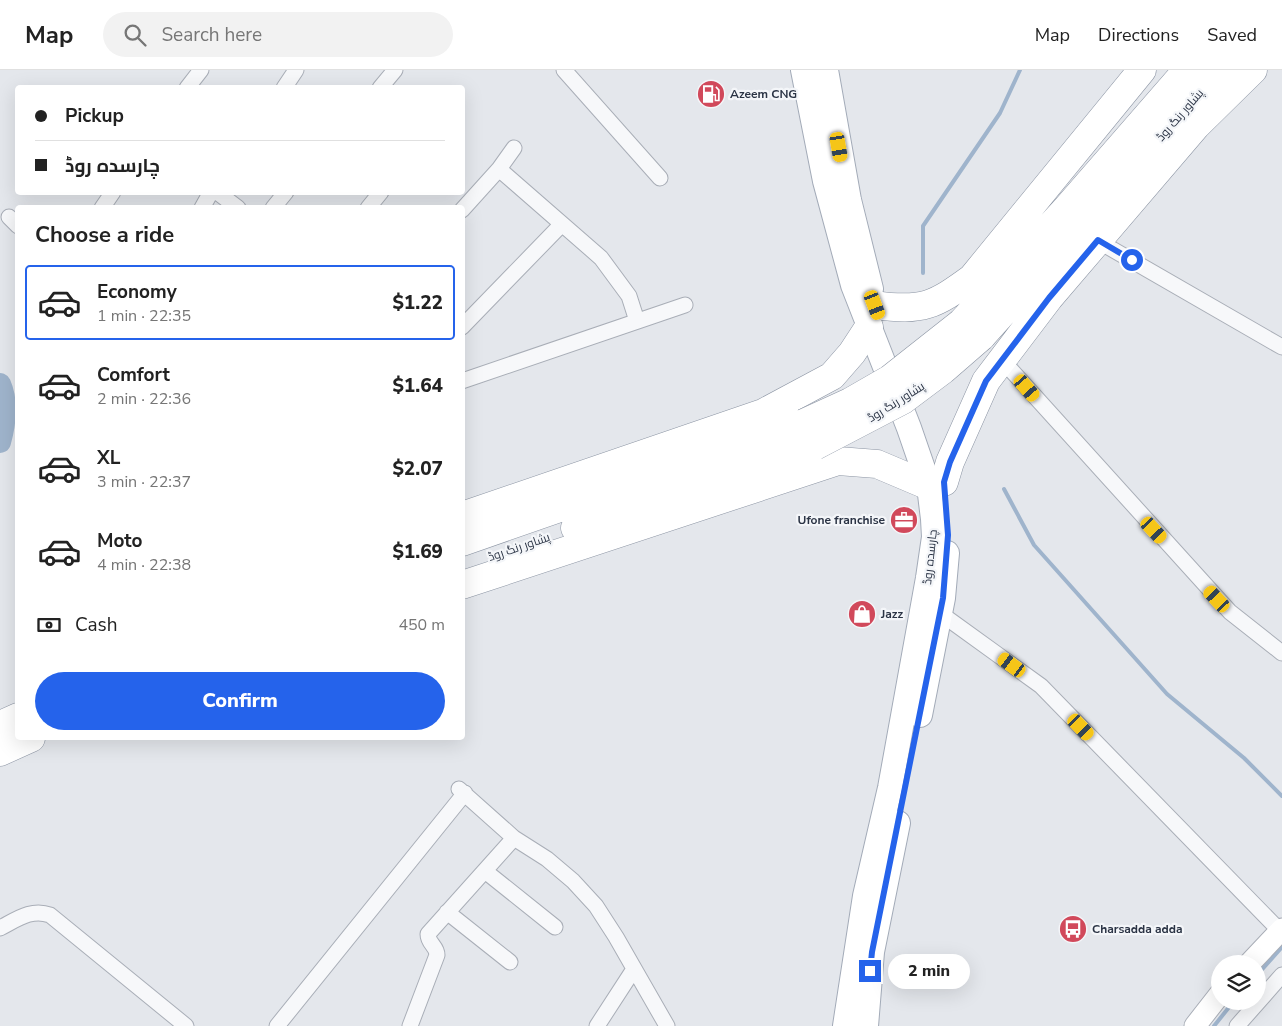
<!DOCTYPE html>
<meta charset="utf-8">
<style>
body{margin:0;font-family:"Nunito Sans",Cairo,sans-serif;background:#f2f2f2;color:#222;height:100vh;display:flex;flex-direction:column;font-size:19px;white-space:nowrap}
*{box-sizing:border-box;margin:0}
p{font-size:16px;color:#767676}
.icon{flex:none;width:28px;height:28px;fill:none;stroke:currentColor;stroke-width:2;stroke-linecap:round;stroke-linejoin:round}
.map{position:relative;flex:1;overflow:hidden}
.sheet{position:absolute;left:15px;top:135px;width:450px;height:535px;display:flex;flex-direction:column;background:#fff;border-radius:5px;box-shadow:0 5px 20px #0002}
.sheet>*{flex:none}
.guide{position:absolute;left:15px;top:15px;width:450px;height:110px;border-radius:5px;box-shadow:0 5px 20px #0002;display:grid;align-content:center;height:110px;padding:0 20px;background:#fff}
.tools{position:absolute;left:1211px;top:885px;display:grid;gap:10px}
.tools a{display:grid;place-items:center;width:55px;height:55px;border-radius:50%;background:#fff;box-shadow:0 5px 20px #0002;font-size:25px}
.end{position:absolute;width:22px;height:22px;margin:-11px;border:6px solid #2563eb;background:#fff;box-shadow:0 0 0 2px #fff}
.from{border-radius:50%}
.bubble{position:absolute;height:35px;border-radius:18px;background:#fff;box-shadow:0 5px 20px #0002;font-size:16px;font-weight:800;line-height:35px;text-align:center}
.car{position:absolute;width:15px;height:30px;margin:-15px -8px;border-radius:6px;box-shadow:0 0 4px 1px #0007;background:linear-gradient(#f5c518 24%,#345 0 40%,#f5c518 0 76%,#345 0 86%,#f5c518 0)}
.guide b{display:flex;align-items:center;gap:18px;height:48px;font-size:19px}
.guide b+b{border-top:1px solid #e0e0e0}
.guide i{width:12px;height:12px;background:#222}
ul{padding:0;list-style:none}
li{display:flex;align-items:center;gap:15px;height:75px;margin:0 10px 8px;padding:0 10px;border:2px solid transparent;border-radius:5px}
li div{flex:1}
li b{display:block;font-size:19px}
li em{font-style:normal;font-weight:800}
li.active{border-color:#2563eb}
li>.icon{width:45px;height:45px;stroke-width:1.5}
h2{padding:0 20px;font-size:22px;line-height:60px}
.pay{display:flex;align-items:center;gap:12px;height:55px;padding:0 20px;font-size:19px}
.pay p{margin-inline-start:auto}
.action{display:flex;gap:10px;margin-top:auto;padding:10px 20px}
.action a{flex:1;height:58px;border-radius:30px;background:#2563eb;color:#fff;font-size:20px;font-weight:800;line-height:58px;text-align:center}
header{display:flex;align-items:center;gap:30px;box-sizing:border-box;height:70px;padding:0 25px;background:#fff;border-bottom:1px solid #e0e0e0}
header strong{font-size:24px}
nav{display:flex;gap:28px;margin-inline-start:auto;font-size:18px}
.search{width:350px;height:45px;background:#f2f2f2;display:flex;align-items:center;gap:12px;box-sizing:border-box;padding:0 18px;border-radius:28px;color:#767676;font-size:19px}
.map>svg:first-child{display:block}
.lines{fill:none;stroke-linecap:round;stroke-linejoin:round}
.stream{stroke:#9fb4cc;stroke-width:4}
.river{stroke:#9fb4cc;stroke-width:22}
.street-casing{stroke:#a9aeb7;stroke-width:17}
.secondary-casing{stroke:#a9aeb7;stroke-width:23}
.primary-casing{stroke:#a3abb8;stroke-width:26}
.highway-casing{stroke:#8b94a3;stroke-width:29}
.street{stroke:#f7f8fa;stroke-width:15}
.secondary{stroke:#fff;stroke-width:21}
.primary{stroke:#fff;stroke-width:24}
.highway{stroke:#fff;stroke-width:28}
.highway-bridge-casing{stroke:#8b94a3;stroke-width:29;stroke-linecap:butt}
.highway-bridge{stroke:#fff;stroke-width:28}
.route{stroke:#2563eb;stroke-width:6}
.labels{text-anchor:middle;stroke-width:4.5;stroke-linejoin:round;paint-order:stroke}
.poi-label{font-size:12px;font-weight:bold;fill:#2b3445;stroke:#f4f6f9;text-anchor:start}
.street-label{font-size:12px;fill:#2b3445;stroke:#f4f6f9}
</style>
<header>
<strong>Map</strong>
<div class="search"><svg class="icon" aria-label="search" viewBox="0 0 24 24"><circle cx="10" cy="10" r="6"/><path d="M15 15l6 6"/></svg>Search here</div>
<nav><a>Map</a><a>Directions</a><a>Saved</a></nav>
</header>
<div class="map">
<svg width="1282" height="956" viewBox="0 0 1282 956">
<rect width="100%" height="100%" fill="#e4e7ec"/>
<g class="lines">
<!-- stream -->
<path class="stream" d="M 923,203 L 923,156 L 1000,43 L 1020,0
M 1004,419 L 1034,475 L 1167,624 L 1244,688 L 1282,726
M 1258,904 L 1282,877
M 1214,956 L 1234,931"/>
<!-- river -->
<path class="river" d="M 0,314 C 8,332 5,354 0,372"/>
<defs>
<path id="street" d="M 564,0 L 660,108
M 187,18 L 201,0
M 284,18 L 296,0
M 380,18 L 395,0
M 499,99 L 601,188 L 629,226 L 637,251
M 217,122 L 238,138
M 102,138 L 113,122
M 202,138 L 211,122
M 273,138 L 286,122
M 368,138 L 381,122
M 462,140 L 499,99 L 514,78
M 9,147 L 18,156
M 1098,171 L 1282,277
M 462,257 L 561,155
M 1002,290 L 1230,542 L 1282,583
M 462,311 L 685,235
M 940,543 L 1041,616 L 1280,861
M 459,719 L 514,768 L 547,789 L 573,811 L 596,836 L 616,867 L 667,956
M 485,801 L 555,857
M 447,842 L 510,892
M 0,858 C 16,850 31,838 50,845 L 186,956
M 277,956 L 465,723
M 410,956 L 437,885 C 437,876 428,874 428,864 L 514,768
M 597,956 L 634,899
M 1237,956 L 1282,905"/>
<path id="secondary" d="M 1249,894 L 1282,859
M 1195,956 L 1220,924"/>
<path id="primary" d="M 803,0 L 825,111 L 853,215 L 909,358 L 929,416 L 933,449 L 934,467 L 928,508 L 890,718 L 865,826 L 845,956
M 826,0 L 849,130 L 871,219
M 920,645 L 943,528 L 947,483
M 866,956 L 872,882 L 898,753"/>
<path id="highway" d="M 875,235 C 923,242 935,235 972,208 L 1142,0
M 961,253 L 1067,138 L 1187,0
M 981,267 L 1220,0
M 944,412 L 950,392 L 986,311 L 1049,228 L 1196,56 L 1253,0
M 462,446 L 763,343 L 832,306 L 852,283 L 869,257
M 575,458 L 815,376
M 462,472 L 804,353
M 462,515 L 838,391 L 877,394 L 929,416
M 0,655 L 18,647
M 0,682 L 31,668"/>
</defs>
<!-- street casing -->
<use href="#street" class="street-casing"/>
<!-- secondary casing -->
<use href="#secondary" class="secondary-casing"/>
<!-- primary casing -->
<use href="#primary" class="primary-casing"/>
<!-- highway casing -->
<use href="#highway" class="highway-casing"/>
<!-- street -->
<use href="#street" class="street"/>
<!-- secondary -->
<use href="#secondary" class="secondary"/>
<!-- primary -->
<use href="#primary" class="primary"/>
<!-- highway -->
<use href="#highway" class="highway"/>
<defs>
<path id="highway-bridge" d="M 804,353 L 850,332 L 890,309 L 961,253
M 815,376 L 903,330 L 943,300 L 981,267"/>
</defs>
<!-- highway-bridge casing -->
<use href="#highway-bridge" class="highway-bridge-casing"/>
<!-- highway-bridge -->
<use href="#highway-bridge" class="highway-bridge"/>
</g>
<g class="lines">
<!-- route -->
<path class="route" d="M 870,901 L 872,882 L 943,528 L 948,465 L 944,412 L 950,392 L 986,311 L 1049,228 L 1098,170 L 1132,190"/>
</g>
<!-- icons -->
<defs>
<symbol id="fuel-disc" viewBox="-11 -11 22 22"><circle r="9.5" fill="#d1495b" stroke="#f4f6f9"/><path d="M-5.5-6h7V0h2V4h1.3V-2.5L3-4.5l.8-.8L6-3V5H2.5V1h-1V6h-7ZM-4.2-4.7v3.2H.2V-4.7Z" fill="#fff"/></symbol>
<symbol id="office-disc" viewBox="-11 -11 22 22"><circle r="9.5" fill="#d1495b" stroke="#f4f6f9"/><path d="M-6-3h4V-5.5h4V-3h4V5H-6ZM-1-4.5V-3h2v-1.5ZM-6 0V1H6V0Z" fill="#fff"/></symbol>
<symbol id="shop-disc" viewBox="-11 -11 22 22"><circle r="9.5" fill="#d1495b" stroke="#f4f6f9"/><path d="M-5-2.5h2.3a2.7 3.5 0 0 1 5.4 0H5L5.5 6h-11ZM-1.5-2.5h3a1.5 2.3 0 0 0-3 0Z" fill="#fff"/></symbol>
<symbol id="bus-disc" viewBox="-11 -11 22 22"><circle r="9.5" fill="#d1495b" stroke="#f4f6f9"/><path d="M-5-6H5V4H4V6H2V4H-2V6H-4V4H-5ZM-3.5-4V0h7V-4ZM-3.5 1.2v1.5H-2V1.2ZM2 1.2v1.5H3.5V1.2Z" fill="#fff"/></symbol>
</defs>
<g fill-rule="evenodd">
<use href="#fuel-disc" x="695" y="8" width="32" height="32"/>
<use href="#office-disc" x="888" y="434" width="32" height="32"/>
<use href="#shop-disc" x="846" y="528" width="32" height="32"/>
<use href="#bus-disc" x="1057" y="843" width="32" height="32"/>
</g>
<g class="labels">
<!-- poi labels -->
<g class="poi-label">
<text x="730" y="28">Azeem CNG</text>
<text x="885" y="454" text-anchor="end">Ufone franchise</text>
<text x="881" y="548">Jazz</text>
<text x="1092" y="863">Charsadda adda</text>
</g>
<!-- street labels -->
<g class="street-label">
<text transform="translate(1180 45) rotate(-49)" y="4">پشاور رنگ روڈ</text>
<text transform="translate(896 332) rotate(-32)" y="4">پشاور رنگ روڈ</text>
<text transform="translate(519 477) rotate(-19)" y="4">پشاور رنگ روڈ</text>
<text transform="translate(930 487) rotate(-84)" y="4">چارسدہ روڈ</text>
</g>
</g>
</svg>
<div class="tools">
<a><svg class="icon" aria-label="layers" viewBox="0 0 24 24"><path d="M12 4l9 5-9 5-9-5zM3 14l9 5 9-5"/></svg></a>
</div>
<i class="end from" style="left:1132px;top:190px"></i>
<i class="end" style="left:870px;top:901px"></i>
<div class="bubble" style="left:888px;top:884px;width:82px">2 min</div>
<i class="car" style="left:839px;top:77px;rotate:170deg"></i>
<i class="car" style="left:875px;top:235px;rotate:159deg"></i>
<i class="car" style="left:1027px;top:318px;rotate:139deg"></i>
<i class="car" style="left:1154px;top:460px;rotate:137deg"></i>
<i class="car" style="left:1217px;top:529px;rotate:317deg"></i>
<i class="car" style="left:1012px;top:595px;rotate:306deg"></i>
<i class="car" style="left:1081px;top:657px;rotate:136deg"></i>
<div class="guide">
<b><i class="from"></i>Pickup</b>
<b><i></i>چارسدہ روڈ</b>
</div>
<section class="sheet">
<h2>Choose a ride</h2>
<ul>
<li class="active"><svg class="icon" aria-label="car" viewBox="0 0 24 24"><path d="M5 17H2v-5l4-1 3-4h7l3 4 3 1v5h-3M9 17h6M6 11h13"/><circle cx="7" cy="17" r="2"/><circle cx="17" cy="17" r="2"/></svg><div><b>Economy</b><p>1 min · 22:35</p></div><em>$1.22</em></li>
<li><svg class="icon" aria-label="car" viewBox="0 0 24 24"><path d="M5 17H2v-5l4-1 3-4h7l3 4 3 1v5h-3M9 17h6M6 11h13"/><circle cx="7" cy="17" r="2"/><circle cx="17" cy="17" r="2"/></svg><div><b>Comfort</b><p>2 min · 22:36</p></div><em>$1.64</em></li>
<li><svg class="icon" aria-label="car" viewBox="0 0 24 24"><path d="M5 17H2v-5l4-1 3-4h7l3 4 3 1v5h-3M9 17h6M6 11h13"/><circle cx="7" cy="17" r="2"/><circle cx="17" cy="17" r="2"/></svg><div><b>XL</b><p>3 min · 22:37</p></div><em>$2.07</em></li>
<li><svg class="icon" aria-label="car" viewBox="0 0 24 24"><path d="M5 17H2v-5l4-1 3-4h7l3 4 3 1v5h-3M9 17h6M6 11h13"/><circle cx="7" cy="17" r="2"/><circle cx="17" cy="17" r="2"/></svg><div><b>Moto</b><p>4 min · 22:38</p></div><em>$1.69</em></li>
</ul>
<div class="pay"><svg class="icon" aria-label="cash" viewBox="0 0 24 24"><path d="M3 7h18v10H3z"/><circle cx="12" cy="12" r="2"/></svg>Cash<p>450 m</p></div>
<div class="action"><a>Confirm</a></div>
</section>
</div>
